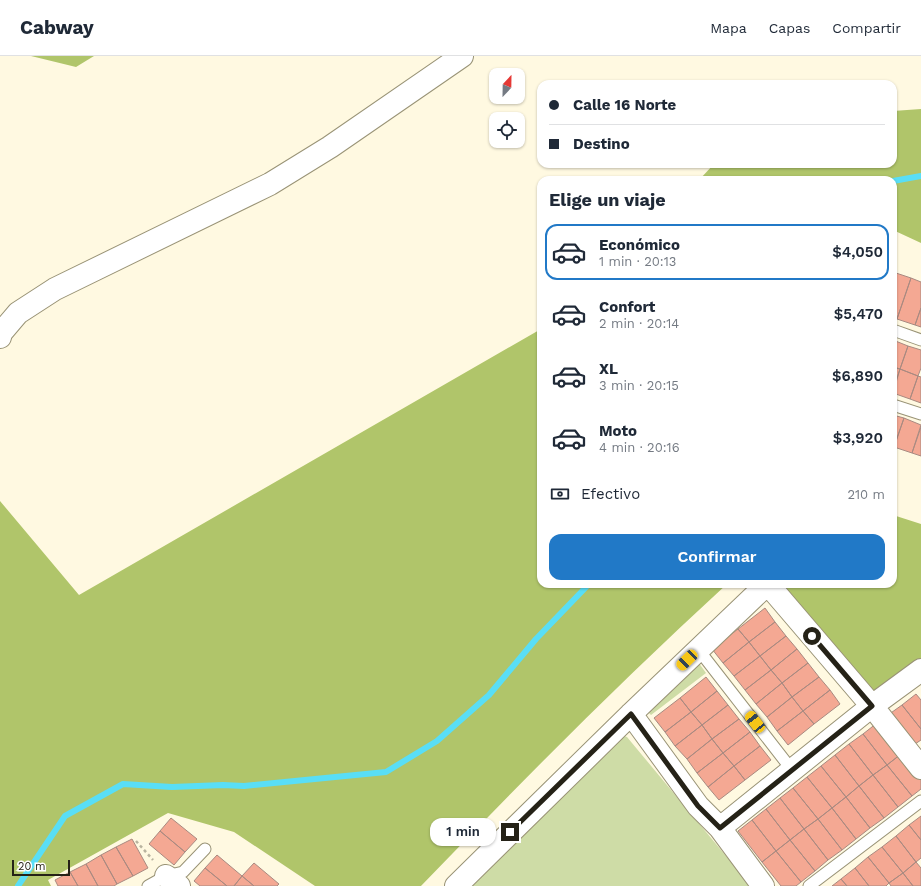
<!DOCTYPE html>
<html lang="es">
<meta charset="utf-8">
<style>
body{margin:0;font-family:"Work Sans",sans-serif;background:#f6f6f7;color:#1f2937;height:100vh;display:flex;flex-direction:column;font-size:15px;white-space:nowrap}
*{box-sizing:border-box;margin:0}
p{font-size:13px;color:#747a83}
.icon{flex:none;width:22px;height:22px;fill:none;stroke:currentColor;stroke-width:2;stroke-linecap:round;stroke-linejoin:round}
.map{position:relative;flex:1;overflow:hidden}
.drawer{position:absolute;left:537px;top:120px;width:360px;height:412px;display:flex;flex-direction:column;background:#fff;border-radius:12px;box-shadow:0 1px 3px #0004}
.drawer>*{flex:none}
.guide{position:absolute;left:537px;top:24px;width:360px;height:88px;border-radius:12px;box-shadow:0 1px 3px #0004;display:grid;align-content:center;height:88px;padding:0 12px;background:#fff}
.needle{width:26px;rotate:22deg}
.tools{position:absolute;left:489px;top:12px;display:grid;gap:8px}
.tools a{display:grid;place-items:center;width:36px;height:36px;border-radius:8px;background:#fff;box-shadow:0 1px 3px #0004;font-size:20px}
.scale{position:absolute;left:12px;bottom:10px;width:58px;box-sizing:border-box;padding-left:4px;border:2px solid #252217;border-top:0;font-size:11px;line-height:14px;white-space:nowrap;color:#252217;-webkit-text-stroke:3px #fff;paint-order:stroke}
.end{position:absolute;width:18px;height:18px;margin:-9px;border:5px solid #252217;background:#fff;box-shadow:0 0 0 2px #fff}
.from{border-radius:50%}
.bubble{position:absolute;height:28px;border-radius:12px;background:#fff;box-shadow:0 1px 3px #0004;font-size:13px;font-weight:600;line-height:28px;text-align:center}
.car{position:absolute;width:12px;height:24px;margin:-12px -6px;border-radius:5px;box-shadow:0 0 3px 1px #0007;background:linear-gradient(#f5c518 24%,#345 0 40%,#f5c518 0 76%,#345 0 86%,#f5c518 0)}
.guide b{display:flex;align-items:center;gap:14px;height:38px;font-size:15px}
.guide b+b{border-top:1px solid #e0e1e3}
.guide i{width:10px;height:10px;background:#1f2937}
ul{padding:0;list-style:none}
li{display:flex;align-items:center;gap:12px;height:56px;margin:0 8px 6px;padding:0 4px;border:2px solid transparent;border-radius:12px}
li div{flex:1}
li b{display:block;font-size:15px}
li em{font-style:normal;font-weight:600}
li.selected{border-color:#2179c7}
li>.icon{width:36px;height:36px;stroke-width:1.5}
h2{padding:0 12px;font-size:18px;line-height:48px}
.pay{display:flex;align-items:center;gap:10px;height:44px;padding:0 12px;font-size:15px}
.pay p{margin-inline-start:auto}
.cta{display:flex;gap:8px;margin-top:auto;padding:8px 12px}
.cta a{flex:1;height:46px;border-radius:12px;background:#2179c7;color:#fff;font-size:16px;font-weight:600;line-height:46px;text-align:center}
header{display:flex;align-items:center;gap:24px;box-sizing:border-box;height:56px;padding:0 20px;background:#fff;border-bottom:1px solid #e0e1e3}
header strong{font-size:19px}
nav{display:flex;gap:22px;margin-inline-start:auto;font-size:14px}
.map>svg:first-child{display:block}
.green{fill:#cedca6}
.forest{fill:#b0c56a}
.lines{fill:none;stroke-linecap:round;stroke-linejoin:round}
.stream{stroke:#59def6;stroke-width:6}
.building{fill:#f4a893;stroke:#a98a81}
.service-casing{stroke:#999376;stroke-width:13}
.minor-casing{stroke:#999376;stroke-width:24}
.path{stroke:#b9b4a0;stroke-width:2.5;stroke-dasharray:3 3;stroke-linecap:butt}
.service{stroke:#fff;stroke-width:11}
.minor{stroke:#fff;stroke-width:22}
.route{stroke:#252217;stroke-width:5}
</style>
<header>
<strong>Cabway</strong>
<nav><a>Mapa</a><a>Capas</a><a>Compartir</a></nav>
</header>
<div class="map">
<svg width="921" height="830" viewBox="0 0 921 830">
<rect width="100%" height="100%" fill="#fff9e1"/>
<!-- green -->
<path class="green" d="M 696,603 L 706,617 L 651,659 L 635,643 Z
M 603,672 L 627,681 L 751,830 L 467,830 Z"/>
<!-- forest -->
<path class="forest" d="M 31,0 L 94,0 L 76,11 Z
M 921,53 L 921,187 L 893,174 L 893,124 L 699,124 L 714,108 L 893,108 L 893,55 Z
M 541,273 L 541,528 L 727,528 C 621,625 520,727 421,830 L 315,830 L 234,776 L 168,757 L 48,824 L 51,830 L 0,830 L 0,445 L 79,539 Z
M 893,459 L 921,468 L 921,602 L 874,637 L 782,528 L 893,528 Z"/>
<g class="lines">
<!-- stream -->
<path class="stream" d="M 893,125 L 921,120
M 18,830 L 65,760 L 123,728 L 172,731 L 223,729 L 244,730 L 386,716 L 437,685 L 489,639 L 536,583 L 589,528"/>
</g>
<!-- building -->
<path class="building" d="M 893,216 L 911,222 L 897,263 L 893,262 Z
M 911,222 L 921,226 L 921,252 L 915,269 L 897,263 Z
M 921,252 L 921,271 L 915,269 Z
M 893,284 L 908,290 L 900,313 L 893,311 Z
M 908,290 L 921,294 L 921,312 L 918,320 L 900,313 Z
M 893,311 L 900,313 L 893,334 Z
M 900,313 L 918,320 L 910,343 L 893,337 Z
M 918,320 L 921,321 L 921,347 L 910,343 Z
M 893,359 L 904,362 L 894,391 L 893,391 Z
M 904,362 L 921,369 L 912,397 L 894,391 Z
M 921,371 L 921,400 L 912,397 Z
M 765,552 L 775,566 L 749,586 L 738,573 Z
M 775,566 L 786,580 L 760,600 L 749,586 Z
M 738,573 L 749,586 L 723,607 L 712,593 Z
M 786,580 L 797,593 L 771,614 L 760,600 Z
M 749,586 L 760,600 L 734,620 L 723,607 Z
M 797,593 L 808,607 L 782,627 L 771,614 Z
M 760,600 L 771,614 L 745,634 L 734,620 Z
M 808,607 L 819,621 L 792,641 L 782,627 Z
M 771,614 L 782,627 L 756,648 L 745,634 Z
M 706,621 L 717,635 L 691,656 L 680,642 Z
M 819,621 L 830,634 L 803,655 L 792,641 Z
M 782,627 L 792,641 L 767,661 L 756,648 Z
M 830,634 L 840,648 L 814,668 L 803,655 Z
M 717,635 L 728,649 L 702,669 L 691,656 Z
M 916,638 L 921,644 L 921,673 L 902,649 Z
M 792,641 L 803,655 L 777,675 L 767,661 Z
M 680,642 L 691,656 L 665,676 L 654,662 Z
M 728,649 L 739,663 L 712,683 L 702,669 Z
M 902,649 L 921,673 L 921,684 L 912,690 L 888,659 Z
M 803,655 L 814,668 L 788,689 L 777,675 Z
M 691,656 L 702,669 L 675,690 L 665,676 Z
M 739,663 L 750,676 L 723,697 L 712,683 Z
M 877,667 L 901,698 L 887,709 L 863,678 Z
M 702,669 L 712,683 L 687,703 L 675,690 Z
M 750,676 L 760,690 L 734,710 L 723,697 Z
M 863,678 L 887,709 L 873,719 L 849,688 Z
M 712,683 L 723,697 L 697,717 L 687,703 Z
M 849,688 L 873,719 L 859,730 L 835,699 Z
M 760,690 L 771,704 L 745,724 L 734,710 Z
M 723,697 L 734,710 L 708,731 L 697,717 Z
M 901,698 L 921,723 L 921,733 L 912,740 L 887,709 Z
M 835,699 L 859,730 L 846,741 L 821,710 Z
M 887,709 L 912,740 L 898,751 L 873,719 Z
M 734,710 L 745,724 L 719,744 L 708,731 Z
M 821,710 L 846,741 L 832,752 L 807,721 Z
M 873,719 L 898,751 L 884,762 L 859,730 Z
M 807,721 L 832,752 L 818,763 L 793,732 Z
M 859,730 L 884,762 L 870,772 L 846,741 Z
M 793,732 L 818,763 L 804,773 L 780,742 Z
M 846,741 L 870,772 L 856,783 L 832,752 Z
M 780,742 L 804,773 L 790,784 L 766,753 Z
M 832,752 L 856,783 L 842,794 L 818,763 Z
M 766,753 L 790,784 L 776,795 L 752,764 Z
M 921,760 L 921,784 L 909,769 Z
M 171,762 L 197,783 L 185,796 L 160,775 Z
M 818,763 L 842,794 L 828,804 L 804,773 Z
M 752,764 L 776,795 L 762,806 L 738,775 Z
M 909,769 L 921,784 L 921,802 L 916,806 L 896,780 Z
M 804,773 L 828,804 L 815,815 L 790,784 Z
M 160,775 L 185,796 L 174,809 L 149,788 Z
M 896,780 L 916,806 L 903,817 L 882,791 Z
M 132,783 L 148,812 L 133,820 L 116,791 Z
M 790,784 L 815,815 L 801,826 L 776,795 Z
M 116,791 L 133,820 L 117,828 L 101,799 Z
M 882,791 L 903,817 L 889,827 L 868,801 Z
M 776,795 L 801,826 L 796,830 L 781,830 L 762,806 Z
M 101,799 L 117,828 L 114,830 L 98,830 L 86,808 Z
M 217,799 L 242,820 L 234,830 L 227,830 L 205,812 Z
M 868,801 L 889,827 L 886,830 L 869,830 L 855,812 Z
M 916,806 L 921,812 L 921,830 L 913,830 L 903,817 Z
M 254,807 L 279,828 L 277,830 L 254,830 L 242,820 Z
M 86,808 L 98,830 L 78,830 L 70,816 Z
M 205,812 L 227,830 L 200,830 L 194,825 Z
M 855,812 L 869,830 L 847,830 L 841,823 Z
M 70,816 L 78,830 L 58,830 L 55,824 Z
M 903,817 L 913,830 L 891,830 L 889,827 Z
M 242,820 L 254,830 L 234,830 Z
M 841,823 L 847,830 L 832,830 Z"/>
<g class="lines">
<defs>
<path id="service" d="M 893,274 L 921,284
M 893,349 L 921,358
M 698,593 L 792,714
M 148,830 L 166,820 L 183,816 L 205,793
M 809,830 L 921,745"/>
<path id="minor" d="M 0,281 L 1,277 L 18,257 L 55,233 L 270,128 L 330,91 L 462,0
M 631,658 L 698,750 L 720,772 L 763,830
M 720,772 L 872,650 L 921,614
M 166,820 L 179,830
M 456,830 L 631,658 L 762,533 L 772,533 L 872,650 L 921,712"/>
</defs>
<!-- service casing -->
<use href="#service" class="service-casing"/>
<!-- minor casing -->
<use href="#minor" class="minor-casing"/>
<!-- path -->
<path class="path" d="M 136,785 L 153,804"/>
<!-- service -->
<use href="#service" class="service"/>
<!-- minor -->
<use href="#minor" class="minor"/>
</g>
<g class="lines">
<!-- route -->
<path class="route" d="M 510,776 L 631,658 L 698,750 L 720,772 L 872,650 L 812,580"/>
</g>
</svg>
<div class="tools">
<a><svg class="needle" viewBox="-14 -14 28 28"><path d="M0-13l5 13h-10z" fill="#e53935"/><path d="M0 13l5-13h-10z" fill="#747a83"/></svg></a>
<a><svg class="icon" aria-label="locate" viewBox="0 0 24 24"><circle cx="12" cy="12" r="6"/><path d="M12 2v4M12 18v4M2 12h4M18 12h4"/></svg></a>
</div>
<div class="scale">20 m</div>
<i class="end from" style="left:812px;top:580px"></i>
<i class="end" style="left:510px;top:776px"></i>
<div class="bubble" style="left:430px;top:762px;width:66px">1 min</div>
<i class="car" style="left:687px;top:604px;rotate:226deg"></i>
<i class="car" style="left:755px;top:666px;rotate:322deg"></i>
<div class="guide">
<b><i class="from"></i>Calle 16 Norte</b>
<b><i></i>Destino</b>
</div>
<section class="drawer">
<h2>Elige un viaje</h2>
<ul>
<li class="selected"><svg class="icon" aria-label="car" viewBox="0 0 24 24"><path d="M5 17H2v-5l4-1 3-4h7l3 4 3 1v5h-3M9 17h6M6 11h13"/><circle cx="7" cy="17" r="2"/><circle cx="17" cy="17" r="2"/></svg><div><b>Económico</b><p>1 min · 20:13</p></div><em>$4,050</em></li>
<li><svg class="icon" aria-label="car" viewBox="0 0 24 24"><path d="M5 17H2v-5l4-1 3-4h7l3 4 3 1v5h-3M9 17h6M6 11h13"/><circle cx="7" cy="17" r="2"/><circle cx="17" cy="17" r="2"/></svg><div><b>Confort</b><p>2 min · 20:14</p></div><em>$5,470</em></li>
<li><svg class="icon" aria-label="car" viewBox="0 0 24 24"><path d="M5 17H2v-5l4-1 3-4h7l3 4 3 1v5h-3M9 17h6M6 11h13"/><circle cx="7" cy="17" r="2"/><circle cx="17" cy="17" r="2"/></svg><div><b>XL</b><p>3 min · 20:15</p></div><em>$6,890</em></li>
<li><svg class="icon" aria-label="car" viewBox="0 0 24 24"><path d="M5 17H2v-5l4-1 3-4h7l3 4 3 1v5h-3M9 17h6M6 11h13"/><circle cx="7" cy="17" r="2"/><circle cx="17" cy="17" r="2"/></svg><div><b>Moto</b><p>4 min · 20:16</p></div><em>$3,920</em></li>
</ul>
<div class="pay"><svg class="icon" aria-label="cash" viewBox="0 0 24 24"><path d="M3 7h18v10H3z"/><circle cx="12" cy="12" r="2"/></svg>Efectivo<p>210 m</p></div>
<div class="cta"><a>Confirmar</a></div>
</section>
</div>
